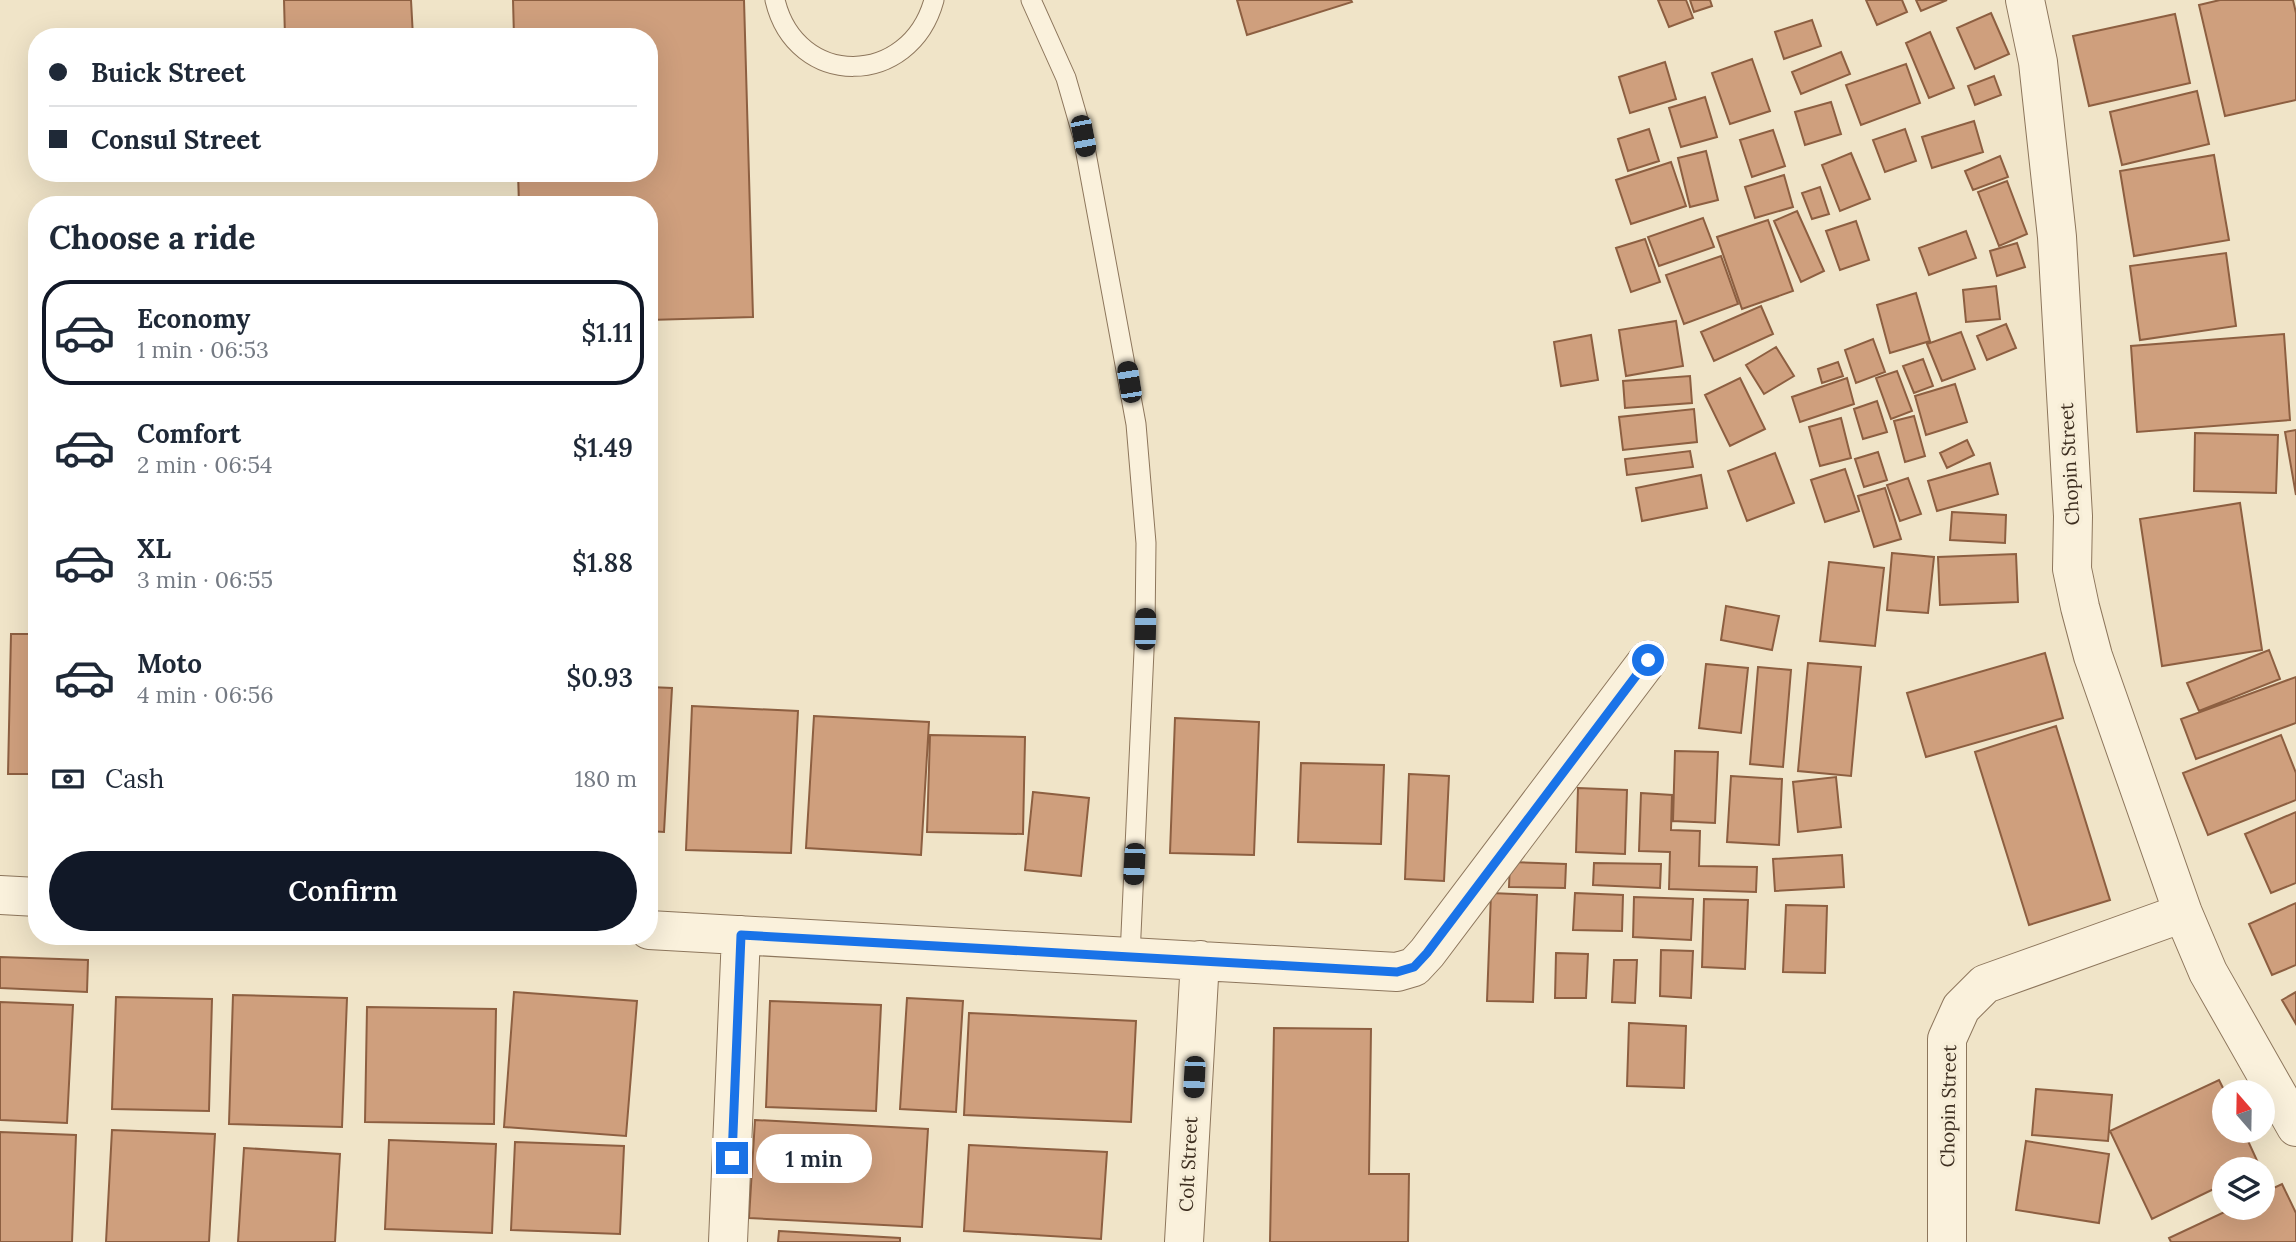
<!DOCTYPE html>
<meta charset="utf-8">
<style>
body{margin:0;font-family:Lora,serif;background:#f2f2f3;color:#1f2937;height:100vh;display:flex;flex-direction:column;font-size:26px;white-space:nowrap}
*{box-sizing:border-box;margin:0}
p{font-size:23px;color:#747a83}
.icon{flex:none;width:38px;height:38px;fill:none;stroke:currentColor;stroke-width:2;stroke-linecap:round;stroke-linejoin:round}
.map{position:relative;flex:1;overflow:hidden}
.side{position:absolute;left:28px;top:196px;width:630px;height:749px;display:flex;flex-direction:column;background:#fff;border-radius:28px;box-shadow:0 7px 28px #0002}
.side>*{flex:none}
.top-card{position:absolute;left:28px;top:28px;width:630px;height:154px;border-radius:28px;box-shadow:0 7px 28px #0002;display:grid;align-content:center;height:154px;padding:0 21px;background:#fff}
.needle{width:46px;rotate:340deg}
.tools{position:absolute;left:2212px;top:1080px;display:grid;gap:14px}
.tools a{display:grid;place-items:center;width:63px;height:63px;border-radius:50%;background:#fff;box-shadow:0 7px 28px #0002;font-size:35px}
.end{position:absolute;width:32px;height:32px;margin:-16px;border:9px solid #1a73e8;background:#fff;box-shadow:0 0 0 4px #fff}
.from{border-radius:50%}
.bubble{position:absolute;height:49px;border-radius:24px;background:#fff;box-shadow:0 7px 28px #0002;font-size:23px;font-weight:600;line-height:49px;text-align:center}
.car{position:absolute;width:21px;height:42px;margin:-21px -10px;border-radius:9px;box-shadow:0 0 5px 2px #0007;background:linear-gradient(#222 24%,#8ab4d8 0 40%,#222 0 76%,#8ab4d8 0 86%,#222 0)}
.top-card b{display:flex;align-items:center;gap:24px;height:66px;font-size:26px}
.top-card b+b{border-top:2px solid #e0e1e3}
.top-card i{width:18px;height:18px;background:#1f2937}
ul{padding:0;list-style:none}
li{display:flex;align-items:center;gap:21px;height:105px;margin:0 14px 10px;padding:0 7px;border:4px solid transparent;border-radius:28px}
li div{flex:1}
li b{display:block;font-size:26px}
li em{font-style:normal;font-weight:600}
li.on{border-color:#111827}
li>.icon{width:63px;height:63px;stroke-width:1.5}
h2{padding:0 21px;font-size:32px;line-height:84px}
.pay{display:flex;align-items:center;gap:18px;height:77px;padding:0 21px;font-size:26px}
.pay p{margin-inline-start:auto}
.cta{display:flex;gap:14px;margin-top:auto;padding:14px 21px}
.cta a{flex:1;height:80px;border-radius:42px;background:#111827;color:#fff;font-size:28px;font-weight:600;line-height:80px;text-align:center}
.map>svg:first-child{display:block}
.building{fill:#cf9f7d;stroke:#8d5f41;stroke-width:2}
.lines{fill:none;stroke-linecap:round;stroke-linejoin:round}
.lane-casing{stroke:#8d765c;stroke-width:21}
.street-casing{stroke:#8d765c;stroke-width:40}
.lane{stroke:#faf1dc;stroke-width:19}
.street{stroke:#faf1dc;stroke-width:38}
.route{stroke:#1a73e8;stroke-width:9}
.labels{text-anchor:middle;stroke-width:7;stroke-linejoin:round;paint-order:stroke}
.street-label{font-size:19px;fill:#3d2e20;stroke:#f7eed8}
</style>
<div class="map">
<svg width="2296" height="1242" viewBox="0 0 2296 1242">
<rect width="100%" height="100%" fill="#f0e4c8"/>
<!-- building -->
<path class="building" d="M 284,0 L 411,0 L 413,37 L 285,37 Z
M 513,0 L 744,0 L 753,317 L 649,320 L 649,205 L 519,205 L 518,173 L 649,173 L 649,37 L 514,37 Z
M 1237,0 L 1351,0 L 1352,2 L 1247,35 Z
M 1658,0 L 1686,0 L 1693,18 L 1669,27 Z
M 1690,0 L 1710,0 L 1712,6 L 1694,12 Z
M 1866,0 L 1902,0 L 1907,12 L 1877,25 Z
M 1916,0 L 1947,0 L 1921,11 Z
M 2220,0 L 2293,0 L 2296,13 L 2296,100 L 2225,116 L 2199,5 Z
M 1991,13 L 2009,54 L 1975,69 L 1957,28 Z
M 2175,14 L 2190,83 L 2089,106 L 2073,36 Z
M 1812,20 L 1821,46 L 1784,59 L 1775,32 Z
M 1930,32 L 1954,88 L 1929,98 L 1906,43 Z
M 1841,52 L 1850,74 L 1801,94 L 1792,72 Z
M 1752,59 L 1770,111 L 1730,124 L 1712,73 Z
M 1665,62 L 1676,99 L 1630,113 L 1619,77 Z
M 1906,64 L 1920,103 L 1861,125 L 1846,85 Z
M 1994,76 L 2001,95 L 1975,105 L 1968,86 Z
M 2197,91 L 2209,144 L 2122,165 L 2110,112 Z
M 1705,97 L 1717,137 L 1681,147 L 1669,108 Z
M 1831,102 L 1841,134 L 1805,145 L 1795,112 Z
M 1974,121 L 1983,152 L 1932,168 L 1922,137 Z
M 1649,129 L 1659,161 L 1628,171 L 1618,139 Z
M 1905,129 L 1916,161 L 1885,172 L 1873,140 Z
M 1773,130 L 1785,166 L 1752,177 L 1740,140 Z
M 1706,151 L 1718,200 L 1690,207 L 1678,158 Z
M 1851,153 L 1870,199 L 1840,211 L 1822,165 Z
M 2214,155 L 2229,240 L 2134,256 L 2120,171 Z
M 2000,156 L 2008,177 L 1973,190 L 1965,171 Z
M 1671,162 L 1686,206 L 1631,224 L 1616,180 Z
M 290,173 L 366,173 L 290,176 Z
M 1784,175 L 1793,207 L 1755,218 L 1745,187 Z
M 2007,181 L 2027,234 L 1999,246 L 1978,192 Z
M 1820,187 L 1829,214 L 1812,219 L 1802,193 Z
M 1797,211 L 1824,271 L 1801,282 L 1774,221 Z
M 1703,218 L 1714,247 L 1659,266 L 1648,237 Z
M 1768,220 L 1793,291 L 1742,309 L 1717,237 Z
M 1856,221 L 1869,260 L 1840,270 L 1826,231 Z
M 1966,231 L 1976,258 L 1929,275 L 1919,248 Z
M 1645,239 L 1660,282 L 1631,292 L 1616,248 Z
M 2017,243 L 2025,267 L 1997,276 L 1990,251 Z
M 2226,253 L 2236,326 L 2140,340 L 2130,266 Z
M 1721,256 L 1738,304 L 1684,324 L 1666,275 Z
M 1996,286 L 2000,319 L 1966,322 L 1963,290 Z
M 1916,293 L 1930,341 L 1890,353 L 1877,305 Z
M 1761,306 L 1773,334 L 1714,361 L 1701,332 Z
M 1676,321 L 1683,366 L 1626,376 L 1619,330 Z
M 2006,324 L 2016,348 L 1987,360 L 1977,336 Z
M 1961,332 L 1975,369 L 1942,381 L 1927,344 Z
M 2284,334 L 2290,420 L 2137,432 L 2131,346 Z
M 1591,335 L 1598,380 L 1561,386 L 1554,342 Z
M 1873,339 L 1885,372 L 1856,383 L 1845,350 Z
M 1776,347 L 1794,376 L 1764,394 L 1746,365 Z
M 1923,359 L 1933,386 L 1914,393 L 1903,366 Z
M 1838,362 L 1843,376 L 1822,383 L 1818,369 Z
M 1897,371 L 1912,411 L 1891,419 L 1876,378 Z
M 1690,376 L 1692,403 L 1625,408 L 1623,381 Z
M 1740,378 L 1765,429 L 1730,446 L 1705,395 Z
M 1847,378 L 1854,404 L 1800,422 L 1792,397 Z
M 1955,384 L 1967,422 L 1926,435 L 1915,396 Z
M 1877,401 L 1887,432 L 1863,439 L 1854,409 Z
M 1694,409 L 1697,442 L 1623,450 L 1619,417 Z
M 1914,416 L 1925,456 L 1905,462 L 1894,421 Z
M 1841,418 L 1851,458 L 1820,466 L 1809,427 Z
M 2296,430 L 2296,495 L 2285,432 Z
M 2195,433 L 2278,435 L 2276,493 L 2194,491 Z
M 1967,440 L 1974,455 L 1947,468 L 1940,453 Z
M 1690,451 L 1693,467 L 1627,475 L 1625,459 Z
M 1878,452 L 1887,480 L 1864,487 L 1855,459 Z
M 1775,453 L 1794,503 L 1747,521 L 1728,471 Z
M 1990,463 L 1998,494 L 1937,511 L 1928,481 Z
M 1845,469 L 1859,511 L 1825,522 L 1811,480 Z
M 1701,475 L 1707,508 L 1642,521 L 1636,488 Z
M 1908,478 L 1921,514 L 1900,521 L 1887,485 Z
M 1885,488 L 1901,539 L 1874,547 L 1858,496 Z
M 2240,503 L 2262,650 L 2162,666 L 2140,519 Z
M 1952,512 L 2006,515 L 2005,543 L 1950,540 Z
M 1892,553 L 1934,557 L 1928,613 L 1887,610 Z
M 2016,554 L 2018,602 L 1940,605 L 1938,557 Z
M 1829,562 L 1884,568 L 1875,646 L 1820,641 Z
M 1726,606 L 1779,616 L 1772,650 L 1721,640 Z
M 11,634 L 37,634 L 37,774 L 8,774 Z
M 2269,650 L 2280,679 L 2199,711 L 2187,683 Z
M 2045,653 L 2063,718 L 1926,757 L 1907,693 Z
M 1808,663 L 1861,667 L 1851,776 L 1798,771 Z
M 1706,664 L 1748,668 L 1741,733 L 1699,728 Z
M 1758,667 L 1791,670 L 1783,767 L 1750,764 Z
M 2296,677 L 2296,723 L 2196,759 L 2181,719 Z
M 649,687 L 672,688 L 664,832 L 649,831 Z
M 692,706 L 798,711 L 791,853 L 686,850 Z
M 814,716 L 929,722 L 921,855 L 806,848 Z
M 1175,718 L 1259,722 L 1254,855 L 1170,853 Z
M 2056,726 L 2110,900 L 2029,925 L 1975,752 Z
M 930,735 L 1025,737 L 1023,834 L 927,832 Z
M 2281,735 L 2296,773 L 2296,800 L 2208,835 L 2183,773 Z
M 1675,751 L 1718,752 L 1715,823 L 1673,821 Z
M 1301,763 L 1384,765 L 1381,844 L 1298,842 Z
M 1409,774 L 1449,776 L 1444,881 L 1405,879 Z
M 1731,776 L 1782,779 L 1779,845 L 1727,842 Z
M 1836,777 L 1841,827 L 1798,832 L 1793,782 Z
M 1578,788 L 1627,790 L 1625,854 L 1576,852 Z
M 1033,792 L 1089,798 L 1081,876 L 1025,870 Z
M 1641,793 L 1672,795 L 1671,830 L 1700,831 L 1699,866 L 1757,867 L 1756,892 L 1669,889 L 1670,852 L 1639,851 Z
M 2296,812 L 2296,883 L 2271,893 L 2245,834 Z
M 1842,855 L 1844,887 L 1775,891 L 1773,859 Z
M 1510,862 L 1566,864 L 1565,888 L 1509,887 Z
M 1594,863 L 1661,864 L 1660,888 L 1593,885 Z
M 1491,893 L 1537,895 L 1533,1002 L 1487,1001 Z
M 1575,893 L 1623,895 L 1622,931 L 1573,930 Z
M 1634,897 L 1693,899 L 1691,940 L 1633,937 Z
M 1704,899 L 1748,900 L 1745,969 L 1702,967 Z
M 2296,903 L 2296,965 L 2272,975 L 2249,924 Z
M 1786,905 L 1827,906 L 1825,973 L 1783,972 Z
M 1661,950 L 1693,951 L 1691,998 L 1660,996 Z
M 1556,953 L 1588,954 L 1586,998 L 1555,998 Z
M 0,957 L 88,960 L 87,992 L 0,988 Z
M 1614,960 L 1637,960 L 1635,1003 L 1612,1002 Z
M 514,992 L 637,1001 L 626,1136 L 504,1127 Z
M 2296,992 L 2296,1024 L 2282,1000 Z
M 233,995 L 347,998 L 342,1127 L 229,1124 Z
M 116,997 L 212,999 L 209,1111 L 112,1109 Z
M 907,998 L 963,1001 L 956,1112 L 900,1109 Z
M 770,1001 L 881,1005 L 876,1111 L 766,1107 Z
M 0,1002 L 73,1005 L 67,1123 L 0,1120 Z
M 367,1007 L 496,1009 L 494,1124 L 365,1122 Z
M 969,1013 L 1136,1021 L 1131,1122 L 964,1115 Z
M 1629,1023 L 1686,1026 L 1684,1088 L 1627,1086 Z
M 1274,1028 L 1371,1029 L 1369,1174 L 1409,1174 L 1408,1242 L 1270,1242 Z
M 2219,1080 L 2225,1092 L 2224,1130 L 2243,1130 L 2260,1167 L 2256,1169 L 2224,1169 L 2224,1184 L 2152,1219 L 2110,1131 Z
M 2036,1089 L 2112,1095 L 2108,1141 L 2032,1135 Z
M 755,1120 L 928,1129 L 922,1227 L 749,1218 Z
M 112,1130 L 215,1134 L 209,1242 L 106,1242 Z
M 0,1132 L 76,1135 L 72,1242 L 0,1242 Z
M 389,1140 L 496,1144 L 492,1233 L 385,1229 Z
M 2026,1141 L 2109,1154 L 2099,1223 L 2016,1210 Z
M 515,1142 L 624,1146 L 620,1234 L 511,1230 Z
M 969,1145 L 1107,1152 L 1101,1239 L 964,1231 Z
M 244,1148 L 340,1154 L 335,1242 L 238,1242 Z
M 2282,1184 L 2296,1213 L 2296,1242 L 2171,1242 L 2169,1238 L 2233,1208 L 2263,1208 L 2263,1193 Z
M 779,1231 L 900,1238 L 900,1242 L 778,1242 Z"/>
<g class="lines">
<defs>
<path id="lane" d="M 775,0 C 796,89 910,88 934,0
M 1031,0 L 1066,78 L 1083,137 L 1136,424 L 1146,543 L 1145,629 L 1130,956"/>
<path id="street" d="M 2025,0 L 2038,62 L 2057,237 L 2073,516 L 2072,569 L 2080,607 L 2093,656 L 2183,913 L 2208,972 L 2296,1127
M 0,895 L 37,897
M 649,930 L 1397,972 L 1414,967 L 1427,953 L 1648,660
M 728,1242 L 741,935
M 1184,1242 L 1200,960
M 1947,1242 L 1947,1039 L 1961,1008 L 1985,984 L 2183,913"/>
</defs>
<!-- lane casing -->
<use href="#lane" class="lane-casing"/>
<!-- street casing -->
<use href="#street" class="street-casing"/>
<!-- lane -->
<use href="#lane" class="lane"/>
<!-- street -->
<use href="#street" class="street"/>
</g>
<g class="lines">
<!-- route -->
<path class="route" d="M 732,1158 L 741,935 L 1397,972 L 1414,967 L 1427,953 L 1648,660"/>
</g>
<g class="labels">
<!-- street labels -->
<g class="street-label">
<text transform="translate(2069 464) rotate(-93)" y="7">Chopin Street</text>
<text transform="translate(1948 1106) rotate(-89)" y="7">Chopin Street</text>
<text transform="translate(1188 1164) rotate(-87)" y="7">Colt Street</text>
</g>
</g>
</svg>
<div class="tools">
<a><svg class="needle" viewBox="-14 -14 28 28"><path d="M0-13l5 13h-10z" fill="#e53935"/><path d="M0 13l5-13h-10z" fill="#747a83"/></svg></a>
<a><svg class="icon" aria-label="layers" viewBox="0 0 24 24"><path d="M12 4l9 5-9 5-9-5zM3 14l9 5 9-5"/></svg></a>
</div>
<i class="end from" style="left:1648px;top:660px"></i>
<i class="end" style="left:732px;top:1158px"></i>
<div class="bubble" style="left:756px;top:1134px;width:116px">1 min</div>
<i class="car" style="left:1083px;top:136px;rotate:169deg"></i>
<i class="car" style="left:1129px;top:382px;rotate:351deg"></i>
<i class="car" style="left:1145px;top:629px;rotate:1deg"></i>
<i class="car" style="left:1134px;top:864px;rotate:183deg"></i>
<i class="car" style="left:1194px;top:1077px;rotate:183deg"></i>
<div class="top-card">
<b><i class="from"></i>Buick Street</b>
<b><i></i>Consul Street</b>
</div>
<section class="side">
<h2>Choose a ride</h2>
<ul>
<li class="on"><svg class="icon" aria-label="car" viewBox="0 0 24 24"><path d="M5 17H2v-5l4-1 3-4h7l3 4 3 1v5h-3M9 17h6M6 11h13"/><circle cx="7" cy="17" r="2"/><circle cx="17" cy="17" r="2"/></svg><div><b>Economy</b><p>1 min · 06:53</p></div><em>$1.11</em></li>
<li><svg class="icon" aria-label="car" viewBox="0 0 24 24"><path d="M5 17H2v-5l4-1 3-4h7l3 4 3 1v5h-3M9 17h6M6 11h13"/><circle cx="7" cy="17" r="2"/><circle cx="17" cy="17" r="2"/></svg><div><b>Comfort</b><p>2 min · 06:54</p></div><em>$1.49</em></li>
<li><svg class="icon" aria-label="car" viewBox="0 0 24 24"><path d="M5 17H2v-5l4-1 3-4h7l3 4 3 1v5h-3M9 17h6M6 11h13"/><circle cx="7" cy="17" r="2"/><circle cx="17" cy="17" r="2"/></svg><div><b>XL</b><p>3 min · 06:55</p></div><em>$1.88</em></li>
<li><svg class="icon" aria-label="car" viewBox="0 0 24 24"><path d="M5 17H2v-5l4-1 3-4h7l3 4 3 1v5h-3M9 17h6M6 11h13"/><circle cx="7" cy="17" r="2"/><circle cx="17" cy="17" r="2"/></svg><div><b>Moto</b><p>4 min · 06:56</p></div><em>$0.93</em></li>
</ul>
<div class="pay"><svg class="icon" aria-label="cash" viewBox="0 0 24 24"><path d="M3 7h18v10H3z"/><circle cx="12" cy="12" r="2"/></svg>Cash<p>180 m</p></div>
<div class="cta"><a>Confirm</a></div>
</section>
</div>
